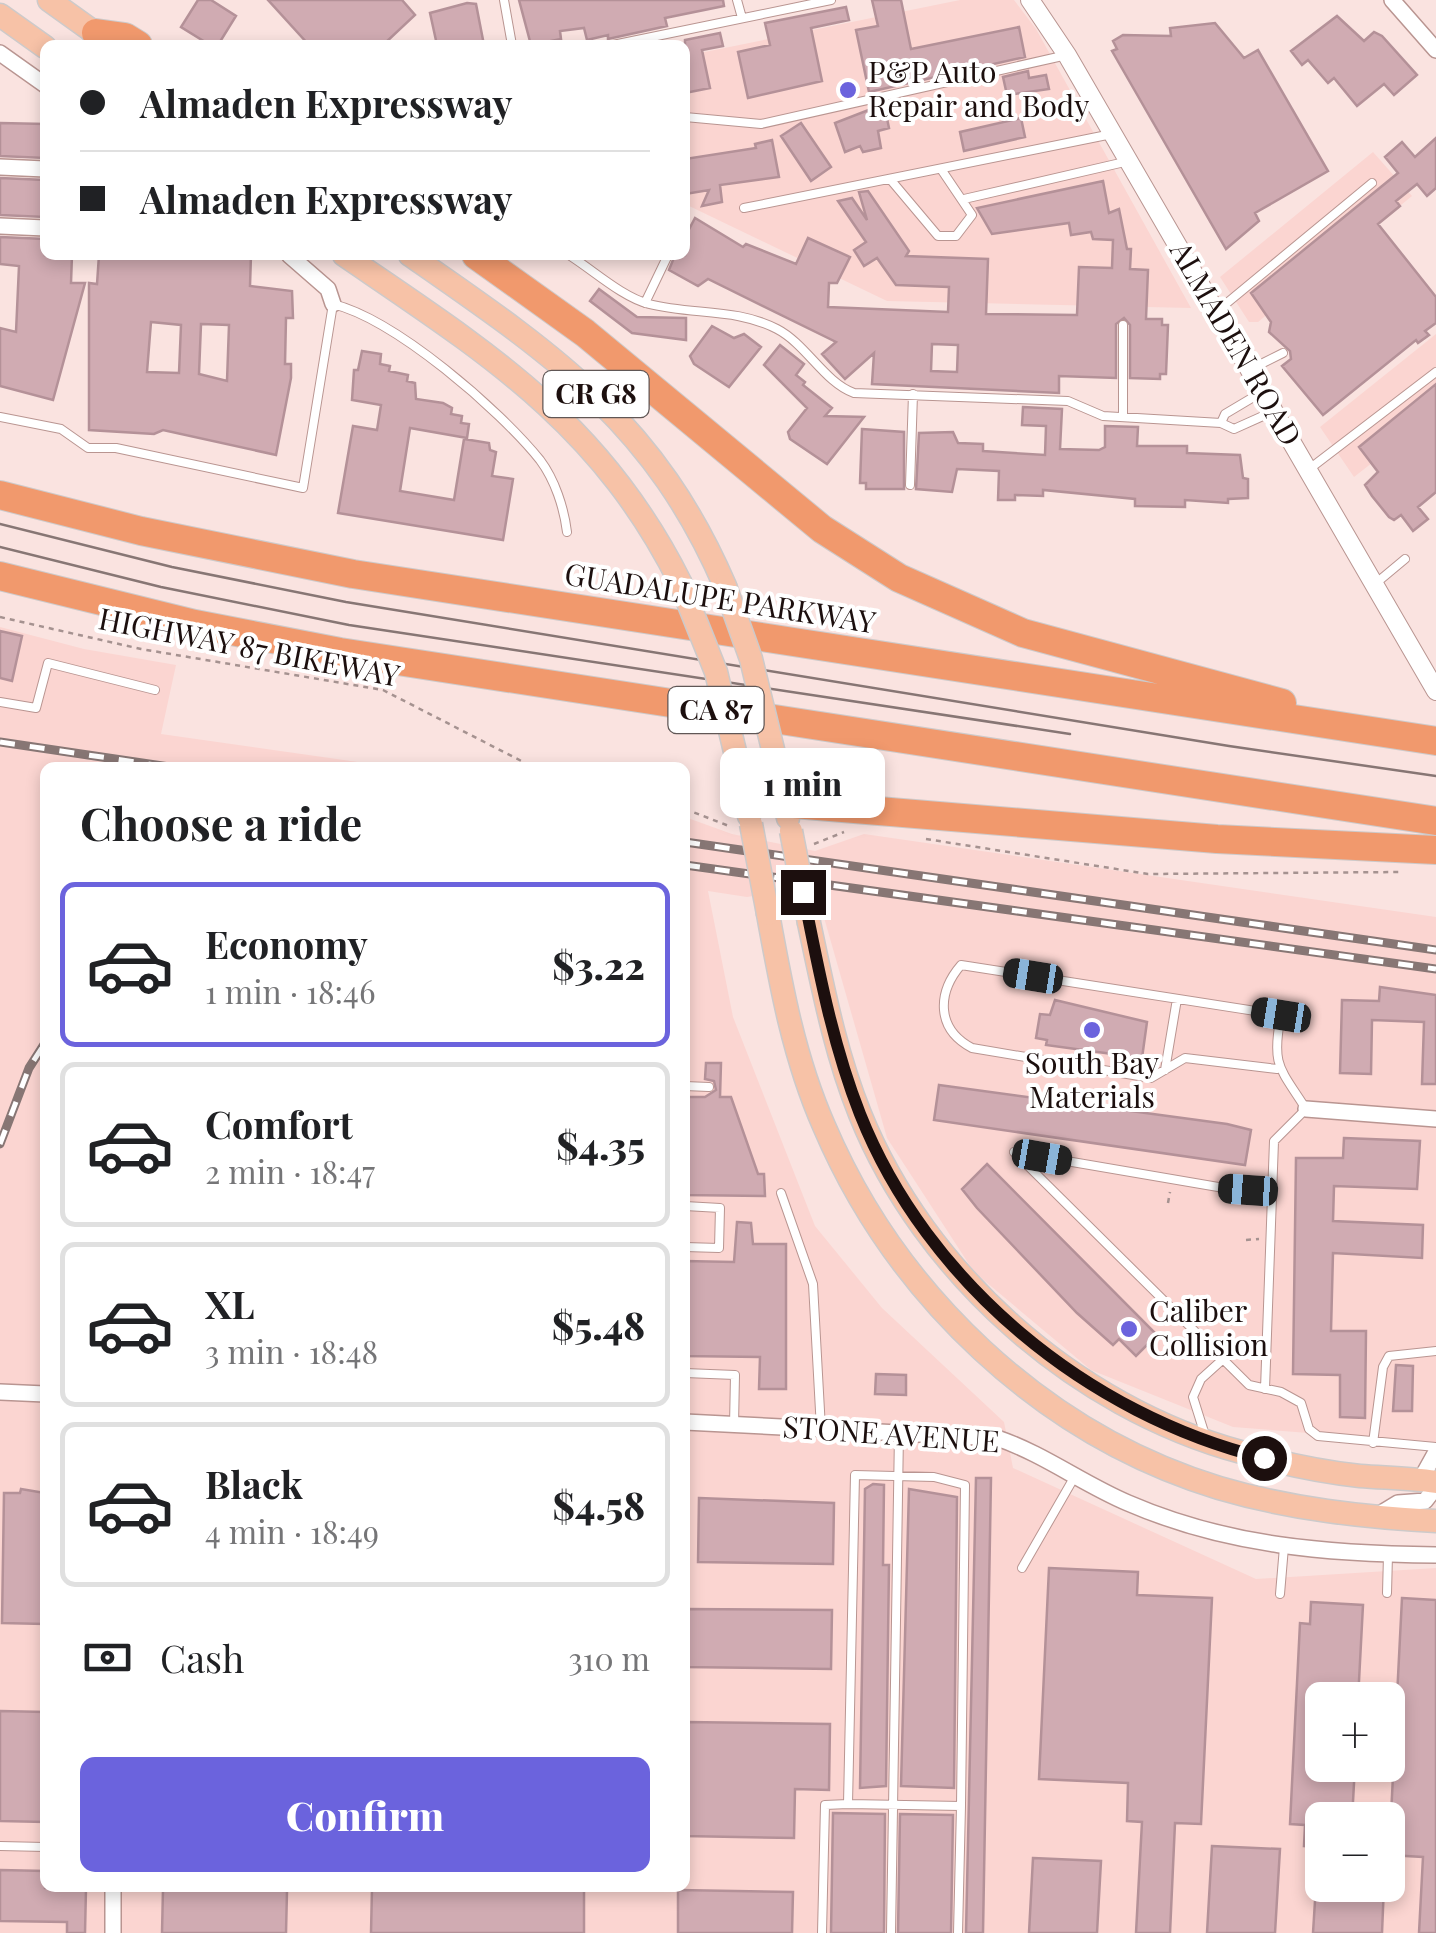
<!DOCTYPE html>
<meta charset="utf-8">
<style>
body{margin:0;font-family:"Playfair Display",serif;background:#f2f2f2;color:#202124;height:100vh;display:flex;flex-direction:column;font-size:38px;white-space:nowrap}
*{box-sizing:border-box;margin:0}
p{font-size:32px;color:#757577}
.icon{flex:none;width:55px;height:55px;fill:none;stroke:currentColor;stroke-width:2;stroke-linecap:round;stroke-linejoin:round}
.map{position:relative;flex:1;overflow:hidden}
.details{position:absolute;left:40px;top:762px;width:650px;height:1130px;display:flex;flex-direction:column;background:#fff;border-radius:15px;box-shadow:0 5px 15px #0003}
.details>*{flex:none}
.guide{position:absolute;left:40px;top:40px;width:650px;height:220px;border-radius:15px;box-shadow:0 5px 15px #0003;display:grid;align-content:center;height:220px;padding:0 40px;background:#fff}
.buttons{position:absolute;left:1305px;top:1682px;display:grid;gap:20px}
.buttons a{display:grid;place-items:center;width:100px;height:100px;border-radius:15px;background:#fff;box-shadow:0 5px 15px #0003;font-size:50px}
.end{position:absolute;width:45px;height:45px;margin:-22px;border:12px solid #1c0f0e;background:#fff;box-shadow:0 0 0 5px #fff}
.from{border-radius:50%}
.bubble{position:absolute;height:70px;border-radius:15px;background:#fff;box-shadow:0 5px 15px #0003;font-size:32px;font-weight:800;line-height:70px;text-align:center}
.car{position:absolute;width:30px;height:60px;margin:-30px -15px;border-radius:12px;box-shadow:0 0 8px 2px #0007;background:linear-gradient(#222 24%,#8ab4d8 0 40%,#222 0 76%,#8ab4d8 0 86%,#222 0)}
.guide b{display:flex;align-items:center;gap:35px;height:95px;font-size:38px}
.guide b+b{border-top:2px solid #e0e0e0}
.guide i{width:25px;height:25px;background:#202124}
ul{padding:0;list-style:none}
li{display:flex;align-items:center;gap:30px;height:165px;margin:0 20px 15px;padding:0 20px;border:5px solid #e0e0e0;border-radius:15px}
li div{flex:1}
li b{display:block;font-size:38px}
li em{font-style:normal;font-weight:800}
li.active{border-color:#6b63dd}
li>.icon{width:90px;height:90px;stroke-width:1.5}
h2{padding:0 40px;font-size:45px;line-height:120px}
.pay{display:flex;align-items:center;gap:25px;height:110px;padding:0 40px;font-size:38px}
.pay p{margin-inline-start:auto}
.primary-button{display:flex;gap:20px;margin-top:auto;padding:20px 40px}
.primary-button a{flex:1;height:115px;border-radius:15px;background:#6b63dd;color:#fff;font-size:40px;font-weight:800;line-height:115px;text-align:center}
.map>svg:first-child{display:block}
.built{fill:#fbd5d1;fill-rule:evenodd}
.building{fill:#d0abb2;stroke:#b49198;stroke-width:2.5;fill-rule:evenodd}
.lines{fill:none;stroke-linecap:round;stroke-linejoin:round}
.service-casing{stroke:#b99591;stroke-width:10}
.minor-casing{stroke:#b99591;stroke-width:18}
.tertiary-casing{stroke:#b99591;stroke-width:20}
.primary-casing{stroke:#cdcaca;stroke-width:25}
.motorway-casing{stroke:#cdcaca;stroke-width:30}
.path{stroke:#a59290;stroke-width:2.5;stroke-dasharray:5 5;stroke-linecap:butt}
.service{stroke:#fff;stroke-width:8}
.minor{stroke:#fff;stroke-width:15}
.tertiary{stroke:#fff;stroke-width:18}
.primary{stroke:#f7c2a7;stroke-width:22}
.motorway{stroke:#f1996d;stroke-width:28}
.tram{stroke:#877674;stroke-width:2.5}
.rail-casing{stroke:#877674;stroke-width:9}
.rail{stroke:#fff;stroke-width:5;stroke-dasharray:15;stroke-linecap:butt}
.primary-bridge-casing{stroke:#cdcaca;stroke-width:25;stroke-linecap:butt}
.primary-bridge{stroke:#f7c2a7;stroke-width:22}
.route{stroke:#1c0f0e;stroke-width:12}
.poi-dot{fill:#6b63dd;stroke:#fff;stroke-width:4}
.labels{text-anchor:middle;stroke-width:8;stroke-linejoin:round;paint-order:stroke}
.shield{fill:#fff;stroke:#605756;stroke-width:2.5}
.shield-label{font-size:28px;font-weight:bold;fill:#1c0f0e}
.poi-label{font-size:30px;fill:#1c0f0e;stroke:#fff;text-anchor:start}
.street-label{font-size:30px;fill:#1c0f0e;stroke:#fff}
</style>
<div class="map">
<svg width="1436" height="1933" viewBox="0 0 1436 1933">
<rect width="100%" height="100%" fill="#fae3e0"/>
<!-- built -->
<path class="built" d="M 960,0 L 1014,0 L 1036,29 L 1191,308 L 887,301 L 685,204 L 685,56 Z
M 1373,152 L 1412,196 L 1258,322 L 1249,322 L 1220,277 Z
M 1436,334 L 1436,413 L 1354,477 L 1320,427 Z
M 0,627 L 84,649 L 176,665 L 161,734 L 393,767 L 45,768 L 45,1888 L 685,1888 L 685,817 L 732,834 L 815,851 L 864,834 L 1436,917 L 1436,1443 L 1233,1427 L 1091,1370 L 974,1272 L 887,1138 L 815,886 L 747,897 L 708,891 L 733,1017 L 815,1226 L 882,1308 L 1004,1422 L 1013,1468 L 1256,1579 L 1436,1568 L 1436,1933 L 0,1933 ZM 1322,1700 L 1388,1700 L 1388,1765 L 1322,1765 ZM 1322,1820 L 1388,1820 L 1388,1885 L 1322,1885 Z"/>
<!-- building -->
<path class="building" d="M 198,0 L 211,0 L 236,16 L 218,45 L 210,45 L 181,27 Z
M 268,0 L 402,0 L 415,15 L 383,45 L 309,45 Z
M 519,0 L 723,0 L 724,6 L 665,18 L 667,26 L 608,39 L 608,35 L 587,40 L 584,28 L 560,31 L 561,39 L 531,45 Z
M 872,0 L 901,0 L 911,49 L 1019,27 L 1025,57 L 869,92 L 856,30 L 878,26 Z
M 467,3 L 476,4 L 484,45 L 437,45 L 430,13 Z
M 846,7 L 849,20 L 811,28 L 822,81 L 748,98 L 738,52 L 770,45 L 765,23 Z
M 1337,16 L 1364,41 L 1374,32 L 1382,36 L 1417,75 L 1394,95 L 1384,84 L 1357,106 L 1334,78 L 1328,83 L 1308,60 L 1302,65 L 1291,51 Z
M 1215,23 L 1244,58 L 1258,50 L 1328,171 L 1255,213 L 1259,221 L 1226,249 L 1112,51 L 1117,49 L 1113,41 L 1123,35 L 1171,36 L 1170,28 Z
M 720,33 L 723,46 L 702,50 L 710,88 L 685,93 L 685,40 Z
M 1028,71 L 1029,78 L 1046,75 L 1049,89 L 1007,95 L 1003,77 Z
M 884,104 L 889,128 L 878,131 L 881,148 L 863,152 L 860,146 L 845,152 L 835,123 Z
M 1021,118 L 1025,137 L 964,151 L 960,132 Z
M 0,123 L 45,124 L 45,158 L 0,156 Z
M 801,123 L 831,167 L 811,181 L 781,136 Z
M 1436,138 L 1436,188 L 1427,196 L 1417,184 L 1396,201 L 1400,206 L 1378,224 L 1436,297 L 1436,323 L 1425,331 L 1429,335 L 1418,343 L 1416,340 L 1323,415 L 1282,366 L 1291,359 L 1290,351 L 1269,332 L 1271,322 L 1251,293 L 1398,173 L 1385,157 L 1402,142 L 1415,157 Z
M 772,140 L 779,177 L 720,185 L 722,202 L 702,206 L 709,190 L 685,194 L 685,159 L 756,148 L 755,144 Z
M 0,178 L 45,180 L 45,217 L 0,215 Z
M 1103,181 L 1109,213 L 1119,209 L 1127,249 L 1131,249 L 1130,269 L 1148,270 L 1146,319 L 1162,319 L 1162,325 L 1168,325 L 1166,374 L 1160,374 L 1160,379 L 1130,378 L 1130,325 L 1124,318 L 1116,324 L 1116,378 L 1059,376 L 1059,393 L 872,384 L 874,353 L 845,379 L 822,354 L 836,342 L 708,279 L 698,286 L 669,270 L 675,255 L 685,255 L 685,237 L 695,218 L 743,247 L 746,244 L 796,264 L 808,238 L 850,257 L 837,283 L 829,283 L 828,307 L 948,312 L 949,287 L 896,285 L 877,258 L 864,266 L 854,250 L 866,242 L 838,201 L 852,198 L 867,220 L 859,192 L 868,191 L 909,251 L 906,256 L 988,259 L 986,314 L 1077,315 L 1079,267 L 1112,268 L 1113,240 L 1093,239 L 1091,232 L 1071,235 L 1069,223 L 992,234 L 977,208 ZM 932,344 L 958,345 L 957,372 L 931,371 Z
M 0,237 L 45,239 L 45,255 L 72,255 L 71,283 L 85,283 L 53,400 L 0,386 L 0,328 L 16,332 L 19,266 L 0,264 Z
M 99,255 L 251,255 L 250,286 L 292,291 L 293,318 L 286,318 L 285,364 L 291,364 L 291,378 L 276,455 L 163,430 L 154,434 L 89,430 L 89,283 L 97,284 ZM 151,322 L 181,325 L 179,373 L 147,372 ZM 201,324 L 229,325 L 227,381 L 199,374 Z
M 599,289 L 637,317 L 686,318 L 686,340 L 632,333 L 590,301 Z
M 712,326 L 734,338 L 744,334 L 761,347 L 729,387 L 694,364 L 690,356 Z
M 780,345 L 804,364 L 796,375 L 805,382 L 803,385 L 832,408 L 825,416 L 864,417 L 827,464 L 790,439 L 788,432 L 807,408 L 764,365 Z
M 362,351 L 381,354 L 380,364 L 390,366 L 389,371 L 408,375 L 407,381 L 415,383 L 416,399 L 443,403 L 452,408 L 451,414 L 462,416 L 461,423 L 469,424 L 467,438 L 410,428 L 400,491 L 454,500 L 464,439 L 489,443 L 490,450 L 496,452 L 492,476 L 513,479 L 503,540 L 338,513 L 353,426 L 377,430 L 381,405 L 352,400 L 354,370 L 358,370 Z
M 1436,384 L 1436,492 L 1418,507 L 1428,519 L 1413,531 L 1401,515 L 1394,520 L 1389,517 L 1372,496 L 1365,485 L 1378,472 L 1359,447 Z
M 1023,407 L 1062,409 L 1060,449 L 1099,450 L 1105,447 L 1105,426 L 1138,427 L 1137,446 L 1187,446 L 1187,453 L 1240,455 L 1243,478 L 1248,479 L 1248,498 L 1228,499 L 1228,503 L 1185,500 L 1185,507 L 1135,506 L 1135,499 L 1043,490 L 1043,496 L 1015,495 L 1015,500 L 998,500 L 999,471 L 957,469 L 952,492 L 916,489 L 919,433 L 953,432 L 958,443 L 983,444 L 983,451 L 1045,455 L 1046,426 L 1022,425 Z
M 862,429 L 904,432 L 904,489 L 866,489 L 866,483 L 860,483 Z
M 0,631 L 22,636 L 12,681 L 0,678 Z
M 1380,987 L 1436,995 L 1436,1084 L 1422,1084 L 1424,1022 L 1372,1020 L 1371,1074 L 1340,1073 L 1342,1000 L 1379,1001 Z
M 1055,1000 L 1147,1022 L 1142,1058 L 1046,1045 L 1047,1040 L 1036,1038 L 1040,1014 L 1050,1015 Z
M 706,1063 L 721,1063 L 720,1097 L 731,1097 L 758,1174 L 764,1174 L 765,1196 L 685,1195 L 685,1097 L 705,1097 L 716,1090 L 714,1081 L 705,1079 Z
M 939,1085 L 1227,1124 L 1251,1130 L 1245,1165 L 934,1120 Z
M 1344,1138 L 1420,1141 L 1417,1189 L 1334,1186 L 1333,1221 L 1423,1225 L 1422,1258 L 1333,1253 L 1331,1331 L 1366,1331 L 1365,1418 L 1340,1417 L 1340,1375 L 1293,1374 L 1296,1158 L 1343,1158 Z
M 987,1164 L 1157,1335 L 1136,1356 L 1119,1339 L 1113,1345 L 1077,1313 L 977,1208 L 962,1189 Z
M 737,1222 L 751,1223 L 753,1244 L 786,1244 L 786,1389 L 759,1389 L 760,1357 L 685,1356 L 685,1261 L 734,1262 Z
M 1396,1365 L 1413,1366 L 1412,1411 L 1393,1411 Z
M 876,1374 L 906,1375 L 906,1395 L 875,1394 Z
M 976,1478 L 991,1478 L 983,1933 L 966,1933 Z
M 873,1484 L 884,1485 L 883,1565 L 889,1565 L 886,1786 L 860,1788 L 865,1489 Z
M 21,1489 L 45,1493 L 45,1624 L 2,1623 L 4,1493 L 20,1493 Z
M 909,1489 L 957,1497 L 954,1788 L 901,1786 Z
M 699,1498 L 834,1503 L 833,1564 L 698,1562 Z
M 1049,1568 L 1138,1572 L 1137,1595 L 1212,1598 L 1201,1824 L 1175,1823 L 1170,1933 L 1136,1933 L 1142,1822 L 1127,1821 L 1128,1783 L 1039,1779 Z
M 1402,1598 L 1436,1600 L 1436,1933 L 1419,1933 L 1423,1857 L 1389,1855 Z
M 1311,1602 L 1363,1605 L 1358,1700 L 1322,1700 L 1322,1765 L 1355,1765 L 1352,1820 L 1322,1820 L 1322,1847 L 1304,1846 L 1305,1825 L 1290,1824 L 1300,1623 L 1310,1624 Z
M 685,1609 L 832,1610 L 831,1669 L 685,1667 Z
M 0,1711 L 45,1712 L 45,1822 L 0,1821 Z
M 685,1722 L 830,1724 L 829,1790 L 795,1789 L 794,1838 L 685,1836 Z
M 833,1813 L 885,1814 L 884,1933 L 831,1933 Z
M 900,1814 L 953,1815 L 951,1933 L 898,1933 Z
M 1212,1846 L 1280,1849 L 1275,1933 L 1207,1933 Z
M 1033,1858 L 1101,1861 L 1097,1933 L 1029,1933 Z
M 0,1870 L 45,1871 L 45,1888 L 86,1888 L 85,1933 L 67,1933 L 67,1922 L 0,1921 Z
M 1316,1885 L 1384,1885 L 1382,1933 L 1313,1933 Z
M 235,1888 L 287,1891 L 286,1933 L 162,1933 L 163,1889 Z
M 372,1888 L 584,1888 L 584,1933 L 371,1933 Z
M 678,1890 L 793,1892 L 792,1933 L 678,1933 Z"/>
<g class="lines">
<defs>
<path id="service" d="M 504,0 L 512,45
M 737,0 L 742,18
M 613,45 L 831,0
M 685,117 L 761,124 L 1067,55
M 890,179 L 938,236 L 956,236 L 972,215 L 941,169
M 964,199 L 1129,161
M 744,208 L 1112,134
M 569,255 C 593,270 622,297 649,304 C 692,315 737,308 777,329 C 806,344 825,383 854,393 L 1068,401 L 1103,416 L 1221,423 L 1234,429 L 1274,411
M 645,303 L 668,255
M 1216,312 L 1372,183
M 1251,369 L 1283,353
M 0,417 L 61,429 L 88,448 L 116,448 L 303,488 L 333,304 C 396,320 499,409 540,460 C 555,480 564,508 567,532
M 1123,417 L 1123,325
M 1221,423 L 1225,414 L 1262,392
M 1308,470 L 1436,372
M 910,485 L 913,394
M 1375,584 L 1405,559
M 0,702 L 36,708 L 48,663 L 155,690
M 1165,1070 L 1177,999
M 685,1086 L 709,1087
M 1014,1152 L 1249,1385 L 1281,1392 L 1301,1403 L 1309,1429 L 1318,1436 L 1436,1447
M 1014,1152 L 1224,1188 L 1272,1191
M 781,1193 L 813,1284 L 821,1429
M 685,1206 L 720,1208 L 719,1248 L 685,1247
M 685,1373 L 735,1375 L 734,1425
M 1265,1389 L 1274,1141 L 1306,1109 C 1280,1068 1271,1066 1281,1015 L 961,965 C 937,993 936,1029 972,1048 L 1151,1078 L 1185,1058 L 1277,1069
M 1204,1432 L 1193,1397 L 1201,1379 L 1222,1360
M 1373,1443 L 1383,1367 L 1389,1356 L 1436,1351
M 855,1475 L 934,1477 L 965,1485 L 961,1806 L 848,1804 Z
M 1022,1568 L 1075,1476
M 1387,1593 L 1388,1555
M 1280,1594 L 1284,1547
M 0,1846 L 45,1847
M 822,1933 L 825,1805 L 848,1804
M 891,1933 L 899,1433
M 958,1933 L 961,1806"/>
<path id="minor" d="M 1392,0 L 1436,50
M 0,53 L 45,85
M 0,167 L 45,169
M 0,226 L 45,228
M 289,255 L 328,289 L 333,304
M 1306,1109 L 1436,1119
M 0,1392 L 45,1394
M 685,1422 L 997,1438 C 1044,1454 1083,1484 1128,1503 C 1227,1546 1329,1554 1436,1555
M 1421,1479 L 1436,1452
M 1375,1517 L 1398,1503 L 1425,1501 L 1436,1487
M 113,1933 L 113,1888"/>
<path id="tertiary" d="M 1030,0 L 1067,55 L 1436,691"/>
<path id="primary" d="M 49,0 L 109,43
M 0,15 L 45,47
M 344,255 C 486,352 600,422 680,582
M 410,255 C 551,353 654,421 725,586
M 737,760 L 749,816
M 777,766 L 788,818
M 768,914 C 781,986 794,1058 824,1126 C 896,1295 1042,1434 1219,1488 C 1290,1509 1363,1517 1436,1521
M 809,923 C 823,988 835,1052 860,1114 C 924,1273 1075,1407 1241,1452 C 1280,1463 1320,1472 1360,1476 C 1385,1478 1411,1478 1436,1482"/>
<path id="motorway" d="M 96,33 L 125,37 L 138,45
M 476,255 L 585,333 L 822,529 L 899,578 L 1023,633 L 1282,703
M 0,495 L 141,531 L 353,574 L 1436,741
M 0,576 L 195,624 L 340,652 L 1436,821
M 745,800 L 1217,839 L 1436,850"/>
</defs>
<!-- service casing -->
<use href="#service" class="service-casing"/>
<!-- minor casing -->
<use href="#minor" class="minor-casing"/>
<!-- tertiary casing -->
<use href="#tertiary" class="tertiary-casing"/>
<!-- primary casing -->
<use href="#primary" class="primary-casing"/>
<!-- motorway casing -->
<use href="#motorway" class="motorway-casing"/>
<!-- path -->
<path class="path" d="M 0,617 L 141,649 L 383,690 L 535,768
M 685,809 L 729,826
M 926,839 L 1148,874 L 1400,872
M 814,844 L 844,832
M 1168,1203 L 1170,1192
M 1246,1240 L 1259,1239"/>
<!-- service -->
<use href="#service" class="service"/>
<!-- minor -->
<use href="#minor" class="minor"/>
<!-- tertiary -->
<use href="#tertiary" class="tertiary"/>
<!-- primary -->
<use href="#primary" class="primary"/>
<!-- motorway -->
<use href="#motorway" class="motorway"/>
<!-- tram -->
<path class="tram" d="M 0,524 L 172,567 L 346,602 L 1229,746 L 1436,776
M 0,547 L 161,587 L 349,625 L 1070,734"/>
<defs>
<path id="rail" d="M 0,742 L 176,768
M 685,842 L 1436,950
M 685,865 L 1436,969
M 0,1144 L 29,1068 L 45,1043"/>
</defs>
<!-- rail casing -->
<use href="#rail" class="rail-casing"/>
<!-- rail -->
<use href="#rail" class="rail"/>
<defs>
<path id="primary-bridge" d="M 680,582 L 716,672 L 737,760
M 725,586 L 751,659 L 777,766
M 751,824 L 768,914
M 791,831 L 809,923"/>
</defs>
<!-- primary-bridge casing -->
<use href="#primary-bridge" class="primary-bridge-casing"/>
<!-- primary-bridge -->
<use href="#primary-bridge" class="primary-bridge"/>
</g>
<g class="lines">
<!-- route -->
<path class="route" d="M 803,892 C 818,967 832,1043 860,1114 C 927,1283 1088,1415 1264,1458"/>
</g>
<!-- markers -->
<g class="poi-dot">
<circle cx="848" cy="90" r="10"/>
<circle cx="1092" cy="1030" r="10"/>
<circle cx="1129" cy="1329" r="10"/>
</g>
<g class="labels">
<!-- shield labels -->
<g class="shield">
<rect x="543.5" y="371" width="105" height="46" rx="8"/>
<rect x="668.5" y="687" width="95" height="46" rx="8"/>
</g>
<g class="shield-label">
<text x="596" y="404">CR G8</text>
<text x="716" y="720">CA 87</text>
</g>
<!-- poi labels -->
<g class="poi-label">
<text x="868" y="83">P&amp;P Auto<tspan x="868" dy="34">Repair and Body</tspan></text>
<text x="1092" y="1074" text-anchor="middle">South Bay<tspan x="1092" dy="34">Materials</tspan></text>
<text x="1149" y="1322">Caliber<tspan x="1149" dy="34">Collision</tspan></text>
</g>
<!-- street labels -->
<g class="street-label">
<text transform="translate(1235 344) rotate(60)" y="10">ALMADEN ROAD</text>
<text transform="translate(720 599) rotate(9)" y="10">GUADALUPE PARKWAY</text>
<text transform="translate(249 648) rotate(11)" y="10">HIGHWAY 87 BIKEWAY</text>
<text transform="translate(891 1435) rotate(4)" y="10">STONE AVENUE</text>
</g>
</g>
</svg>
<div class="buttons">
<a>+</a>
<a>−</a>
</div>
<i class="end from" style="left:1264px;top:1458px"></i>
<i class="end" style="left:803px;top:892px"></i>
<div class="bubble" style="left:720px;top:748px;width:165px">1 min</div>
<i class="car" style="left:1033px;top:976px;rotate:279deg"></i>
<i class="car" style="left:1281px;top:1015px;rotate:279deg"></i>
<i class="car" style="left:1042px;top:1157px;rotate:100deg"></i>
<i class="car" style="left:1248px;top:1190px;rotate:274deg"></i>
<div class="guide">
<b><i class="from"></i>Almaden Expressway</b>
<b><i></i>Almaden Expressway</b>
</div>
<section class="details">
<h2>Choose a ride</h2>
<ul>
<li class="active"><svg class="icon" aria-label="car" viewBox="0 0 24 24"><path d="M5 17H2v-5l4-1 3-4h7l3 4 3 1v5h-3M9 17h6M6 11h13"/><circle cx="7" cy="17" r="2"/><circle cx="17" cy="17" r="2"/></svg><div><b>Economy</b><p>1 min · 18:46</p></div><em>$3.22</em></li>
<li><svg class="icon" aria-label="car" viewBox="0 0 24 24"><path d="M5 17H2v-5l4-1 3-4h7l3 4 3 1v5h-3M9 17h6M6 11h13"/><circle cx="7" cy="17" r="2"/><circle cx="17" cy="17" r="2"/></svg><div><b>Comfort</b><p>2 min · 18:47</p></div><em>$4.35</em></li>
<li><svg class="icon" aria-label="car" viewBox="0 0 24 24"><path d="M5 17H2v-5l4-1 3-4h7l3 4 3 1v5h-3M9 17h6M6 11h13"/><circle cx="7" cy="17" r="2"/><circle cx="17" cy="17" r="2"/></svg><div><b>XL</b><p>3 min · 18:48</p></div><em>$5.48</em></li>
<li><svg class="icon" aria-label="car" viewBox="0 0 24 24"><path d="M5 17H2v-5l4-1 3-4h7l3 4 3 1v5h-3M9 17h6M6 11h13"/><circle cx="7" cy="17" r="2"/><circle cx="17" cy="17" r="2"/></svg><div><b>Black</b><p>4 min · 18:49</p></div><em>$4.58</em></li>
</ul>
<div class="pay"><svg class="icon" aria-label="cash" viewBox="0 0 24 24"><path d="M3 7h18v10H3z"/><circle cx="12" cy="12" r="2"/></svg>Cash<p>310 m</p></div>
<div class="primary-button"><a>Confirm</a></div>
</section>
</div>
